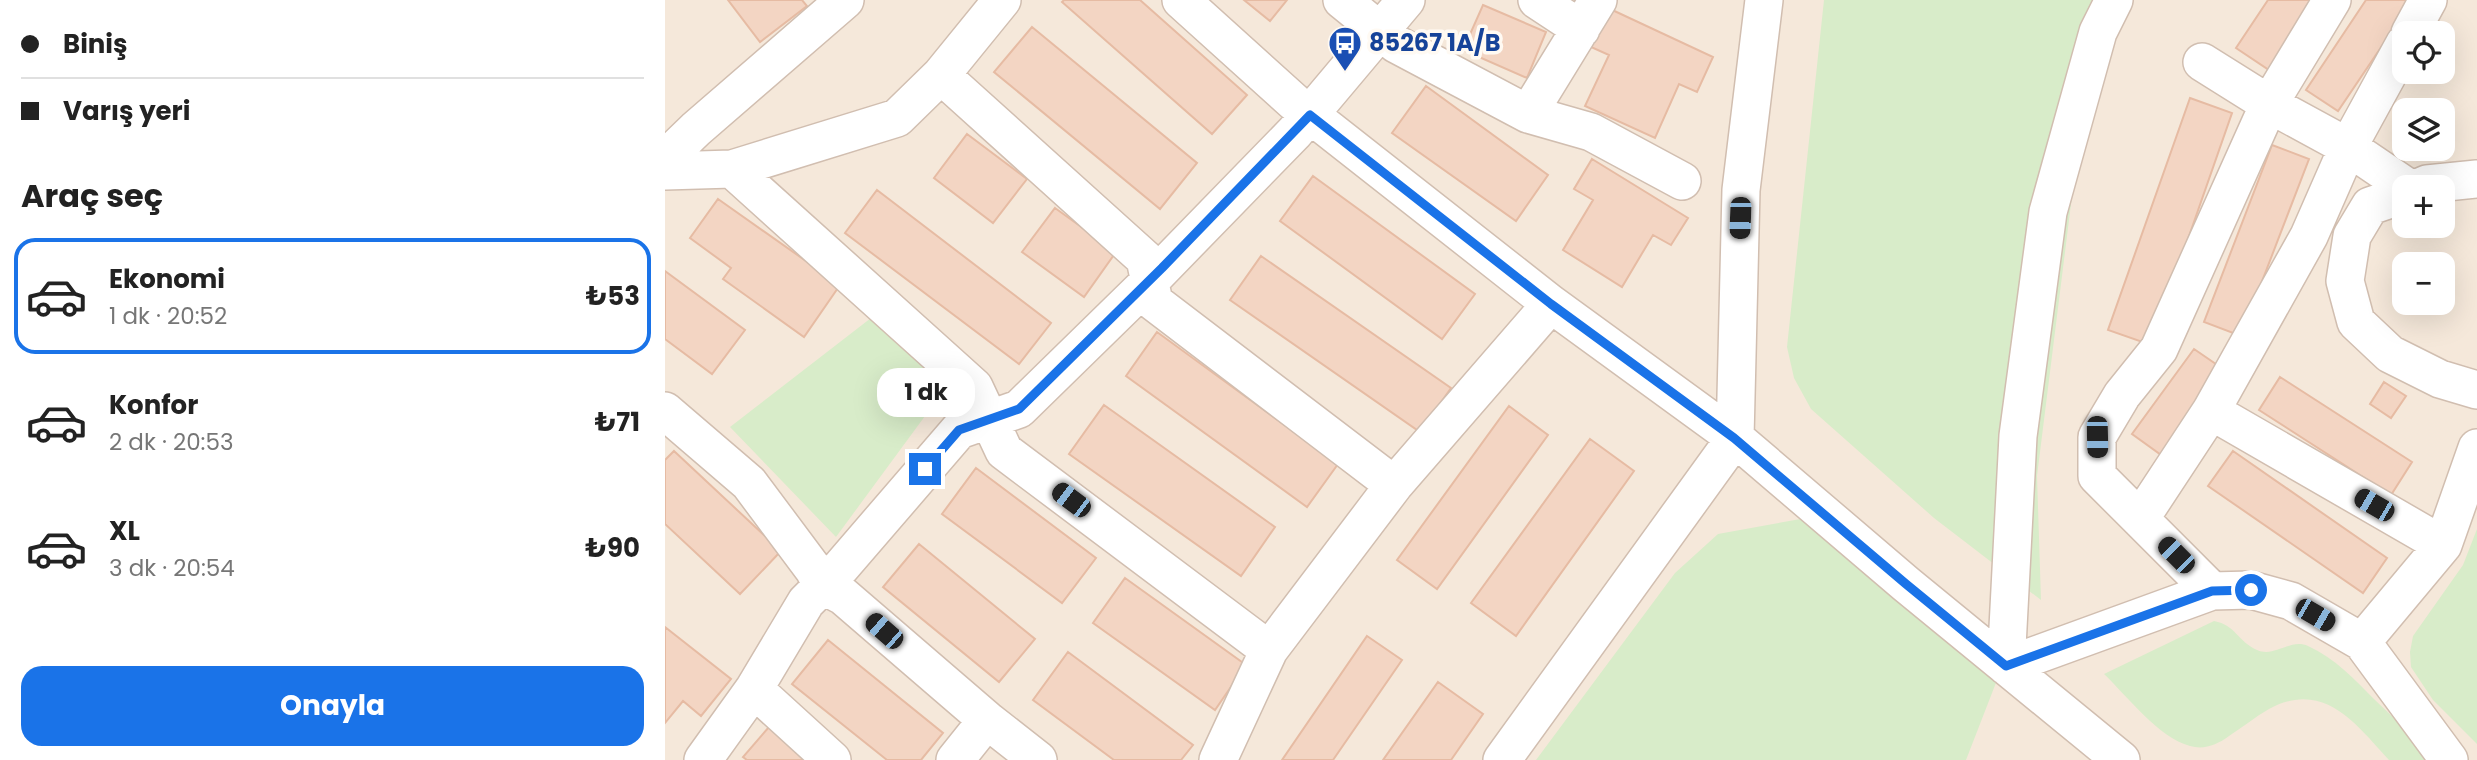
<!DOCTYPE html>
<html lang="tr">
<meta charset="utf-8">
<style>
body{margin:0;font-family:Poppins,sans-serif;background:#f2f2f2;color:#222;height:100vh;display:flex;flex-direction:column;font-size:26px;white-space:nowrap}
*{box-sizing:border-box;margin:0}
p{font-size:23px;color:#767676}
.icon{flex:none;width:38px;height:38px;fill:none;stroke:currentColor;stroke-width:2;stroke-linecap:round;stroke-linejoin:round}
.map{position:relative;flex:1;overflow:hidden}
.panel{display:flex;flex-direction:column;background:#fff;width:665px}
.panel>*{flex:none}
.hud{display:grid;align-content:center;height:154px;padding:0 21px;background:#fff}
.buttons{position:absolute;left:1727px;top:21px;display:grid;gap:14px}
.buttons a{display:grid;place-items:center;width:63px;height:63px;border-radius:14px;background:#fff;box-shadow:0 7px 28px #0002;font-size:35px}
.end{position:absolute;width:32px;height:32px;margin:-16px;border:9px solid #1a73e8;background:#fff;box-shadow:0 0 0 4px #fff}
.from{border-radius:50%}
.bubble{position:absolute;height:49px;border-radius:21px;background:#fff;box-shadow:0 7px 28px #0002;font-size:23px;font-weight:700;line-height:49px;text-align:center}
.car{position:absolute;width:21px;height:42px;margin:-21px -10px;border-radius:9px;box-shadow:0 0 5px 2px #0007;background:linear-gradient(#222 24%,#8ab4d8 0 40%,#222 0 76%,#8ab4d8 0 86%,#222 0)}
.hud b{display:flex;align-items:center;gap:24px;height:66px;font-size:26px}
.hud b+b{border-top:2px solid #e0e0e0}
.hud i{width:18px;height:18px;background:#222}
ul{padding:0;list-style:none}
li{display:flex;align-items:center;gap:21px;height:116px;margin:0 14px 10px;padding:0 7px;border:4px solid transparent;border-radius:21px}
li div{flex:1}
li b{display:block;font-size:26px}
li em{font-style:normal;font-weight:700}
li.on{border-color:#1a73e8}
li>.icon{width:63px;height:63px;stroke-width:1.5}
h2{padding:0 21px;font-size:32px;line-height:84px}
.action{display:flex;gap:14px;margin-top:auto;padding:14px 21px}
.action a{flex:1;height:80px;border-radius:21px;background:#1a73e8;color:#fff;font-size:28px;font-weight:700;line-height:80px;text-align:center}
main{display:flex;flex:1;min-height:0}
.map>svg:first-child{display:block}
.residential{fill:#f5e8da;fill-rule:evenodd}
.green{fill:#d8ecc9}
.building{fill:#f3d5c3;stroke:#e6bba3;stroke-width:2}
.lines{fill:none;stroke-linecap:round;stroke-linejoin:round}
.minor-casing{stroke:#d1beb0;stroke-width:40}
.minor{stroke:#fff;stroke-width:37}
.route{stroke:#1a73e8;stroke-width:9}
.labels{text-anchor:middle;stroke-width:7;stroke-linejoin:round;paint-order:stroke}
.transit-label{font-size:24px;font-weight:bold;fill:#164399;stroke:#fffaf3;text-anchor:start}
</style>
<main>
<section class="panel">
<div class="hud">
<b><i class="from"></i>Biniş</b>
<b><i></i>Varış yeri</b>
</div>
<h2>Araç seç</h2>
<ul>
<li class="on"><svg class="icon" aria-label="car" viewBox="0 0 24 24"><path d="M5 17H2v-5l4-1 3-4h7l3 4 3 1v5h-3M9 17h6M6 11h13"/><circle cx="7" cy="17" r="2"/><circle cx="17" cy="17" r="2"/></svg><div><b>Ekonomi</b><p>1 dk · 20:52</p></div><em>₺53</em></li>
<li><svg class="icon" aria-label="car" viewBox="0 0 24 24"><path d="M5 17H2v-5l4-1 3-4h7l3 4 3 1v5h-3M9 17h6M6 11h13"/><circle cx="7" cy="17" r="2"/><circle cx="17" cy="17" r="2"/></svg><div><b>Konfor</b><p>2 dk · 20:53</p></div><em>₺71</em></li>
<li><svg class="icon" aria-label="car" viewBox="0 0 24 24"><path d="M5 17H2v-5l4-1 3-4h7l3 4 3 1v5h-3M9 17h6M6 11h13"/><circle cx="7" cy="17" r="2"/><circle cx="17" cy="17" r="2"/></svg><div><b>XL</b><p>3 dk · 20:54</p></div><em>₺90</em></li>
</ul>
<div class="action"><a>Onayla</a></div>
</section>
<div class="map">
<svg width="1812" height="760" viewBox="0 0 1812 760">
<rect width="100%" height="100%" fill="#fdf6ec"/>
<!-- residential -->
<path class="residential" d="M 0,0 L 1812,0 L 1812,760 L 0,760 ZM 1740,33 L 1778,33 L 1778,72 L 1740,72 ZM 1740,110 L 1778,110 L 1778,149 L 1740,149 ZM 1740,187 L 1778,187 L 1778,226 L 1740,226 ZM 1740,264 L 1778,264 L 1778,303 L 1740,303 Z"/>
<!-- green -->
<path class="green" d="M 1159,0 L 1463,0 L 1415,132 L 1372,476 L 1376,600 L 1269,518 L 1146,409 L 1129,378 L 1122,347 Z
M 206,318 L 288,378 L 171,537 L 65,427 Z
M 1141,518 L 1334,675 L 1301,760 L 871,760 L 1010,573 L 1053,534 Z
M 1812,529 L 1812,744 L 1768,700 L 1746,667 L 1745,652 L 1748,636 L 1798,565 Z
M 1549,621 C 1571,625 1572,641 1592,650 C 1610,658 1625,638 1643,646 C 1670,658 1690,680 1710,700 C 1731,720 1752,740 1772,760 L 1724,760 C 1691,724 1659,679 1604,709 C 1590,717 1578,727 1564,736 C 1552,745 1539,750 1525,746 C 1494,738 1462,696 1439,674 Z"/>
<!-- building -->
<path class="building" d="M 63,0 L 137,0 L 142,6 L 95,42 Z
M 399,0 L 475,0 L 582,95 L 547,134 L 397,2 Z
M 579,0 L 622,0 L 605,21 Z
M 1603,0 L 1656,0 L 1607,72 L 1571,48 Z
M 1701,0 L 1748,0 L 1673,111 L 1641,90 Z
M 818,5 L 881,32 L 862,78 L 798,50 Z
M 943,8 L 1048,57 L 1032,92 L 1014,84 L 990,138 L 920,106 L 944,55 L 926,47 Z
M 367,27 L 532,163 L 495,209 L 329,72 Z
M 761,86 L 883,175 L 851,221 L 727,133 Z
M 1525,98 L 1567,113 L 1486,345 L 1443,330 Z
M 302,134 L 362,179 L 328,223 L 269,178 Z
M 1607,145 L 1644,159 L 1576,336 L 1539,322 Z
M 927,159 L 1023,218 L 1006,245 L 988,235 L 957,287 L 898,250 L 928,200 L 909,189 Z
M 648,176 L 810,294 L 777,339 L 615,221 Z
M 212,190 L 386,323 L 354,364 L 180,233 Z
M 53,199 L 175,285 L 139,337 L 58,279 L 66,268 L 25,238 Z
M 390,208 L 451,252 L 419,297 L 357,252 Z
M 596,256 L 786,388 L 755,432 L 565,300 Z
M 0,271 L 80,330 L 47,374 L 0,339 Z
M 492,332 L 673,464 L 642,507 L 461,376 Z
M 1529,349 L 1561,371 L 1499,457 L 1467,434 Z
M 1615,377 L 1747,462 L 1726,495 L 1594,410 Z
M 1719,382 L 1741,396 L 1726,418 L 1705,404 Z
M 439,405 L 610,527 L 576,576 L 404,454 Z
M 844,406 L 883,435 L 772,589 L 732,560 Z
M 925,439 L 969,471 L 851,636 L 806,603 Z
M 9,451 L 116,551 L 75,594 L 0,524 L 0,460 Z
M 1568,451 L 1722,558 L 1698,593 L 1543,486 Z
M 311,468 L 431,558 L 397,603 L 277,514 Z
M 254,544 L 370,639 L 334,682 L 218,587 Z
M 460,578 L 581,665 L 550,710 L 428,623 Z
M 0,627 L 66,679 L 36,716 L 18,701 L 0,723 Z
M 702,636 L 737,660 L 668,760 L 617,760 Z
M 163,640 L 278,733 L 256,760 L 222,760 L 127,684 Z
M 403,652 L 528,745 L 516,760 L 449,760 L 368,700 Z
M 773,682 L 818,714 L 786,760 L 718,760 Z
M 104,727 L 142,760 L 82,760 L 78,757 Z"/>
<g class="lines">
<defs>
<path id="minor" d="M 516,0 L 629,102 L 886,304 L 1070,438 L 1241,584 L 1456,760
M 677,0 L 731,44 L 863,114 L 926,132 L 1017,181
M 872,0 L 916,29
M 1449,0 L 1433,32 L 1383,212 L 1353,436 L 1341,666 L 1547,591 L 1586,590 L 1626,601 L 1697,642 L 1778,545 L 1812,448
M 1745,33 L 1763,0
M 1537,62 L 1604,104 L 1683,147 L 1742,187
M 276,75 L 480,259 L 489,302 L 729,485 L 604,650 L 553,760
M 863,114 L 933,0
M 0,159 L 31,129 L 180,0
M 67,169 L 309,387 L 339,451 L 604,650
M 0,171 L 67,169 L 232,118 L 276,75 L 337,0
M 1755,187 L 1762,184 L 1812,179
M 1740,194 L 1705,206 L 1687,236 L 1680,281 L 1691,322 L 1725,354 L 1775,379 L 1812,390
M 0,411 L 84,483 L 149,570 L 157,585 L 178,596 L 322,720 L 373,760
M 1546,411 L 1778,545
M 729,485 L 886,304
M 1475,519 L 1546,411 L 1644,236 L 1683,147 L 1740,43
M 1547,591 L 1432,476 L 1432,437 L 1457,395 L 1494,349 L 1604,104 L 1667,0
M 1697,642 L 1784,760
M 89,689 L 167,760
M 38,760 L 89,689 L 141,602 L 176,567 L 294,430 L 354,409 L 485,281 L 630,132 L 741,0
M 290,760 L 322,720
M 837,760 L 1070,438 L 1076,190 L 1099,0"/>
</defs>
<!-- minor casing -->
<use href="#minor" class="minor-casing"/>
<!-- minor -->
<use href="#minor" class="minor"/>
</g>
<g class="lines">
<!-- route -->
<path class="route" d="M 260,469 L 294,430 L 354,409 L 497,268 L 645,115 L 886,304 L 1069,438 L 1241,584 L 1341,666 L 1547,591 L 1586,590"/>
</g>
<!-- icons -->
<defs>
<symbol id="bus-pin" viewBox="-11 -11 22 30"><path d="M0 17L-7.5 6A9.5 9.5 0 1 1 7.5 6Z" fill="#1a4fb4" stroke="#fffaf3"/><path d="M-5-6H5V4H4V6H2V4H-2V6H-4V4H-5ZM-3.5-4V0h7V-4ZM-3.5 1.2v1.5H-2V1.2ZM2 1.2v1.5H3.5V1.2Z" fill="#fff"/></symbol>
</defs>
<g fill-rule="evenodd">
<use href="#bus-pin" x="661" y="24" width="38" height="52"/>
</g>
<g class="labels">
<!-- transit labels -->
<g class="transit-label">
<text x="704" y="51">85267 1A/B</text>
</g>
</g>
</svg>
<div class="buttons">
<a><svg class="icon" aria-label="locate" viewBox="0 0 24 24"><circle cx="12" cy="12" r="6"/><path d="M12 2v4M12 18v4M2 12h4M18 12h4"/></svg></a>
<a><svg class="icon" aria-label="layers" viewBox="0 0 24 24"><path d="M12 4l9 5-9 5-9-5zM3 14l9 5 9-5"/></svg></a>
<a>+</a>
<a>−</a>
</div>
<i class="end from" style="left:1586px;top:590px"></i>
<i class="end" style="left:260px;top:469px"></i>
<div class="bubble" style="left:212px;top:368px;width:98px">1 dk</div>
<i class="car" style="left:1075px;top:218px;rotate:182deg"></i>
<i class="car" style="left:1432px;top:437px;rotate:179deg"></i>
<i class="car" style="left:406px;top:500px;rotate:307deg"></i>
<i class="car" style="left:1709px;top:505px;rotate:300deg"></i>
<i class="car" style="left:1511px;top:555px;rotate:315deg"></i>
<i class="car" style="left:1650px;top:615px;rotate:120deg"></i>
<i class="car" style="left:219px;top:631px;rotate:311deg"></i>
</div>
</main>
